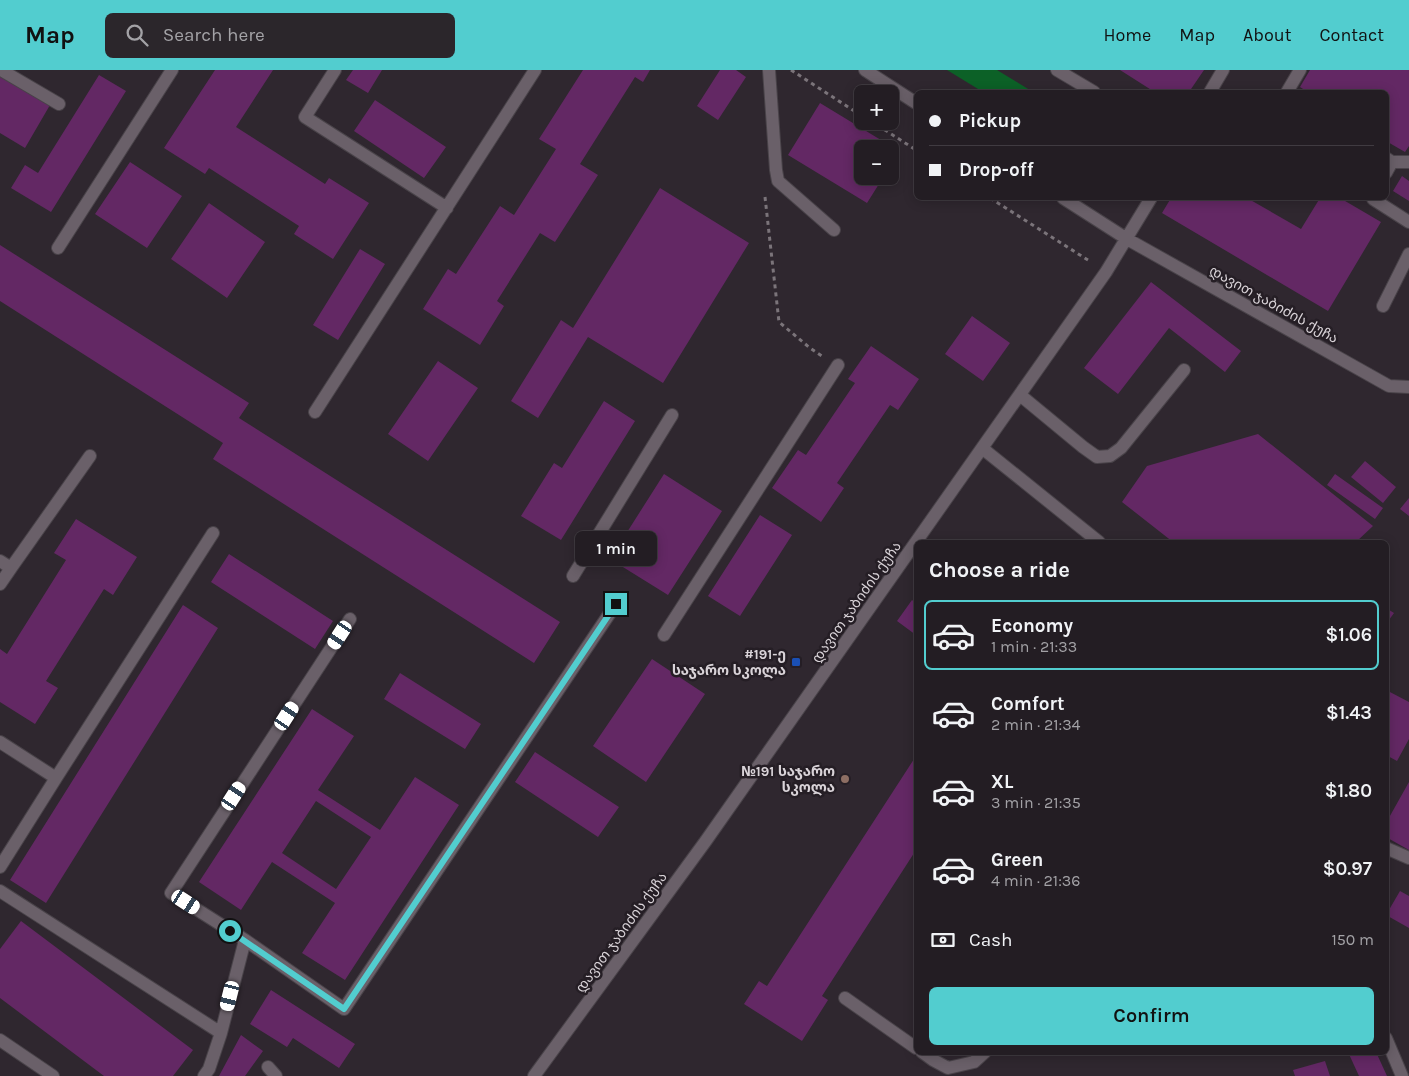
<!DOCTYPE html>
<meta charset="utf-8">
<style>
body{margin:0;font-family:Karla,"Noto Sans Georgian",sans-serif;background:#2b262b;color:#f1f3f6;height:100vh;display:flex;flex-direction:column;font-size:19px;white-space:nowrap}
*{box-sizing:border-box;margin:0}
p{font-size:16px;color:#a3a2a6}
.icon{flex:none;width:28px;height:28px;fill:none;stroke:currentColor;stroke-width:2;stroke-linecap:round;stroke-linejoin:round}
.map{position:relative;flex:1;overflow:hidden}
.drawer{position:absolute;left:914px;top:470px;width:475px;height:515px;display:flex;flex-direction:column;background:#231d23;border-radius:8px;box-shadow:0 2px 12px #0003,0 0 0 1px #403b41}
.drawer>*{flex:none}
.guide{position:absolute;left:914px;top:20px;width:475px;height:110px;border-radius:8px;box-shadow:0 2px 12px #0003,0 0 0 1px #403b41;display:grid;align-content:center;height:110px;padding:0 15px;background:#231d23}
.fabs{position:absolute;left:854px;top:15px;display:grid;gap:10px}
.fabs a{display:grid;place-items:center;width:45px;height:45px;border-radius:8px;background:#231d23;box-shadow:0 2px 12px #0003,0 0 0 1px #403b41;font-size:25px}
.end{position:absolute;width:22px;height:22px;margin:-11px;border:6px solid #52cdcf;background:#111;box-shadow:0 0 0 2px #111}
.from{border-radius:50%}
.bubble{position:absolute;height:35px;border-radius:8px;background:#231d23;box-shadow:0 2px 12px #0003,0 0 0 1px #403b41;font-size:16px;font-weight:600;line-height:35px;text-align:center}
.car{position:absolute;width:15px;height:30px;margin:-15px -8px;border-radius:6px;box-shadow:0 0 4px 1px #0007;background:linear-gradient(#fff 24%,#345 0 40%,#fff 0 76%,#345 0 86%,#fff 0)}
.guide b{display:flex;align-items:center;gap:18px;height:48px;font-size:19px}
.guide b+b{border-top:1px solid #403b41}
.guide i{width:12px;height:12px;background:#f1f3f6}
ul{padding:0;list-style:none}
li{display:flex;align-items:center;gap:15px;height:70px;margin:0 10px 8px;padding:0 5px;border:2px solid transparent;border-radius:8px}
li div{flex:1}
li b{display:block;font-size:19px}
li em{font-style:normal;font-weight:600}
li.current{border-color:#52cdcf}
li>.icon{width:45px;height:45px;stroke-width:1.5}
h2{padding:0 15px;font-size:22px;line-height:60px}
.pay{display:flex;align-items:center;gap:12px;height:55px;padding:0 15px;font-size:19px}
.pay p{margin-inline-start:auto}
.action{display:flex;gap:10px;margin-top:auto;padding:10px 15px}
.action a{flex:1;height:58px;border-radius:8px;background:#52cdcf;color:#111;font-size:20px;font-weight:600;line-height:58px;text-align:center}
header{display:flex;align-items:center;gap:30px;box-sizing:border-box;height:70px;padding:0 25px;background:#52cdcf;color:#111}
header strong{font-size:24px}
nav{display:flex;gap:28px;margin-inline-start:auto;font-size:18px}
.search{width:350px;height:45px;background:#2b262b;display:flex;align-items:center;gap:12px;box-sizing:border-box;padding:0 18px;border-radius:8px;color:#a3a2a6;font-size:19px}
.map>svg:first-child{display:block}
.forest{fill:#0c6127}
.building{fill:#632864;fill-rule:evenodd}
.lines{fill:none;stroke-linecap:round;stroke-linejoin:round}
.minor-casing{stroke:#494349;stroke-width:14}
.path{stroke:#7b747a;stroke-width:3;stroke-dasharray:4 4;stroke-linecap:butt}
.minor{stroke:#6a6069;stroke-width:12}
.route{stroke:#52cdcf;stroke-width:6}
.transit-dot{fill:#1a4fb4;stroke:#251e25;stroke-width:2}
.education-dot{fill:#8d6e63;stroke:#251e25;stroke-width:2}
.labels{text-anchor:middle;stroke-width:5;stroke-linejoin:round;paint-order:stroke}
.street-label{font-size:14px;fill:#d9d3d8;stroke:#251e25}
.poi-label{font-size:14px;font-weight:bold;fill:#d9d3d8;stroke:#251e25;text-anchor:end}
</style>
<header>
<strong>Map</strong>
<div class="search"><svg class="icon" aria-label="search" viewBox="0 0 24 24"><circle cx="10" cy="10" r="6"/><path d="M15 15l6 6"/></svg>Search here</div>
<nav><a>Home</a><a>Map</a><a>About</a><a>Contact</a></nav>
</header>
<div class="map">
<svg width="1409" height="1006" viewBox="0 0 1409 1006">
<rect width="100%" height="100%" fill="#2f272f"/>
<!-- forest -->
<path class="forest" d="M 947,0 L 997,0 L 1033,22 L 983,22 Z"/>
<!-- building -->
<path class="building" d="M 215,0 L 273,0 L 236,57 L 325,114 L 329,108 L 369,133 L 333,189 L 294,164 L 299,156 L 209,98 L 205,104 L 164,78 Z
M 353,0 L 382,0 L 368,23 L 346,10 Z
M 583,0 L 650,0 L 643,12 L 635,7 L 580,94 L 598,105 L 555,172 L 540,163 L 497,231 L 504,236 L 480,275 L 423,239 L 448,199 L 456,204 L 500,136 L 514,145 L 556,79 L 539,69 Z
M 720,0 L 736,0 L 746,7 L 718,50 L 697,36 Z
M 1120,0 L 1204,0 L 1189,22 L 1152,22 L 1153,21 Z
M 1310,0 L 1409,0 L 1409,76 L 1405,82 L 1386,71 L 1386,22 L 1308,22 L 1300,17 Z
M 99,5 L 126,21 L 51,142 L 11,118 L 25,95 L 38,103 Z
M 0,6 L 50,35 L 25,78 L 0,63 Z
M 375,30 L 446,77 L 424,108 L 354,61 Z
M 820,33 L 899,81 L 890,96 L 890,79 L 862,79 L 862,106 L 884,106 L 867,133 L 788,85 Z
M 130,92 L 182,126 L 147,178 L 95,144 Z
M 1402,106 L 1409,111 L 1409,131 L 1393,121 Z
M 660,118 L 749,173 L 663,313 L 588,267 L 538,348 L 511,331 L 561,250 L 573,258 Z
M 1171,128 L 1247,128 L 1301,159 L 1320,128 L 1340,128 L 1381,152 L 1328,241 L 1162,143 Z
M 209,133 L 265,172 L 227,228 L 171,189 Z
M 0,175 L 249,333 L 239,348 L 560,552 L 534,593 L 213,389 L 223,373 L 0,231 Z
M 360,179 L 385,194 L 338,270 L 313,255 Z
M 1151,212 L 1241,281 L 1225,302 L 1169,258 L 1118,324 L 1084,298 Z
M 972,246 L 1010,273 L 983,311 L 945,284 Z
M 871,276 L 919,309 L 898,340 L 890,335 L 837,413 L 844,418 L 821,452 L 772,418 L 798,380 L 806,385 L 855,313 L 848,309 Z
M 438,291 L 478,318 L 428,391 L 388,364 Z
M 604,331 L 635,351 L 561,470 L 521,446 L 554,393 L 562,398 Z
M 1258,364 L 1373,456 L 1356,472 L 1173,472 L 1122,432 L 1147,396 Z
M 1365,391 L 1396,417 L 1383,433 L 1351,407 Z
M 664,404 L 722,441 L 668,525 L 610,489 Z
M 1335,404 L 1383,438 L 1375,449 L 1327,415 Z
M 1409,428 L 1409,446 L 1400,439 Z
M 760,445 L 792,465 L 740,546 L 708,526 Z
M 76,449 L 137,487 L 113,525 L 104,519 L 46,611 L 58,618 L 35,654 L 0,632 L 0,579 L 7,584 L 66,490 L 54,483 Z
M 229,484 L 333,551 L 315,579 L 211,512 Z
M 912,530 L 916,533 L 916,565 L 897,551 Z
M 183,535 L 218,558 L 46,833 L 10,810 Z
M 1386,538 L 1394,543 L 1386,554 Z
M 652,589 L 705,624 L 646,712 L 593,676 Z
M 400,603 L 481,654 L 465,679 L 384,629 Z
M 1388,621 L 1409,632 L 1409,669 L 1397,691 L 1386,685 L 1386,624 Z
M 312,639 L 354,666 L 318,720 L 380,760 L 415,707 L 459,735 L 345,910 L 302,883 L 335,833 L 272,792 L 241,840 L 199,812 ZM 316,731 L 371,767 L 336,819 L 282,783 Z
M 535,682 L 619,737 L 598,767 L 515,712 Z
M 916,686 L 916,780 L 822,926 L 828,930 L 802,971 L 744,934 L 759,911 L 767,916 Z
M 1409,712 L 1409,780 L 1386,767 L 1386,753 Z
M 1400,821 L 1409,826 L 1409,858 L 1386,845 Z
M 21,851 L 193,980 L 173,1006 L 104,1006 L 0,928 L 0,879 Z
M 271,920 L 355,974 L 339,998 L 293,968 L 287,977 L 250,954 Z
M 241,965 L 263,981 L 245,1006 L 219,1006 Z
M 1348,982 L 1376,982 L 1387,1006 L 1359,1006 Z
M 1325,991 L 1330,1006 L 1295,1006 L 1293,1000 Z"/>
<g class="lines">
<defs>
<path id="minor" d="M 1,0 L 59,34
M 335,0 L 305,47 L 447,138
M 769,0 L 776,100 L 778,111 L 834,160
M 865,0 L 916,33
M 1057,0 L 1094,22
M 1210,22 L 1223,0
M 1287,22 L 1300,0
M 1386,88 L 1392,92 L 1386,103
M 1392,92 L 1409,92
M 1063,128 L 1127,169 L 1389,316 L 1409,317
M 1373,129 L 1409,152
M 58,178 L 172,0
M 1383,236 L 1409,184
M 1020,325 L 1083,377 L 1097,387 L 1110,386 L 1121,378 L 1184,300
M 315,342 L 535,0
M 982,378 L 1099,472
M 0,491 L 11,498 L 0,514
M 11,498 L 90,386
M 573,506 L 672,345
M 664,565 L 838,295
M 0,672 L 56,708 L 213,463
M 1386,778 L 1409,788
M 0,797 L 56,708
M 0,821 L 221,963
M 245,870 L 171,823 L 350,549
M 845,928 L 916,978
M 1386,968 L 1402,1006
M 0,970 L 53,1006
M 922,982 L 933,990 L 948,998 L 974,992 L 985,982
M 268,997 L 276,1006
M 204,1006 L 209,999 L 221,963 L 245,870 L 344,939 L 616,534
M 534,1006 L 705,772 L 982,378 L 1106,202 L 1151,128"/>
</defs>
<!-- minor casing -->
<use href="#minor" class="minor-casing"/>
<!-- path -->
<path class="path" d="M 791,0 L 862,46
M 871,51 L 916,80
M 765,127 L 779,252 L 810,278 L 822,286
M 990,128 L 1091,192"/>
<!-- minor -->
<use href="#minor" class="minor"/>
</g>
<g class="lines">
<!-- route -->
<path class="route" d="M 230,861 L 344,939 L 616,534"/>
</g>
<!-- markers -->
<rect class="transit-dot" x="791" y="587" width="10" height="10" rx="2.5"/>
<circle class="education-dot" cx="845" cy="709" r="5"/>
<g class="labels">
<!-- street labels -->
<g class="street-label">
<text transform="translate(1274 234) rotate(29)" y="5">დავით ჯაბიძის ქუჩა</text>
<text transform="translate(856 532) rotate(-55)" y="5">დავით ჯაბიძის ქუჩა</text>
<text transform="translate(621 862) rotate(-54)" y="5">დავით ჯაბიძის ქუჩა</text>
</g>
<!-- poi labels -->
<g class="poi-label">
<text x="786" y="589">#191-ე<tspan x="786" dy="16">საჯარო სკოლა</tspan></text>
<text x="835" y="706">№191 საჯარო<tspan x="835" dy="16">სკოლა</tspan></text>
</g>
</g>
</svg>
<div class="fabs">
<a>+</a>
<a>−</a>
</div>
<i class="end from" style="left:230px;top:861px"></i>
<i class="end" style="left:616px;top:534px"></i>
<div class="bubble" style="left:575px;top:461px;width:82px">1 min</div>
<i class="car" style="left:340px;top:565px;rotate:213deg"></i>
<i class="car" style="left:287px;top:646px;rotate:33deg"></i>
<i class="car" style="left:234px;top:726px;rotate:33deg"></i>
<i class="car" style="left:186px;top:832px;rotate:123deg"></i>
<i class="car" style="left:230px;top:926px;rotate:194deg"></i>
<div class="guide">
<b><i class="from"></i>Pickup</b>
<b><i></i>Drop-off</b>
</div>
<section class="drawer">
<h2>Choose a ride</h2>
<ul>
<li class="current"><svg class="icon" aria-label="car" viewBox="0 0 24 24"><path d="M5 17H2v-5l4-1 3-4h7l3 4 3 1v5h-3M9 17h6M6 11h13"/><circle cx="7" cy="17" r="2"/><circle cx="17" cy="17" r="2"/></svg><div><b>Economy</b><p>1 min · 21:33</p></div><em>$1.06</em></li>
<li><svg class="icon" aria-label="car" viewBox="0 0 24 24"><path d="M5 17H2v-5l4-1 3-4h7l3 4 3 1v5h-3M9 17h6M6 11h13"/><circle cx="7" cy="17" r="2"/><circle cx="17" cy="17" r="2"/></svg><div><b>Comfort</b><p>2 min · 21:34</p></div><em>$1.43</em></li>
<li><svg class="icon" aria-label="car" viewBox="0 0 24 24"><path d="M5 17H2v-5l4-1 3-4h7l3 4 3 1v5h-3M9 17h6M6 11h13"/><circle cx="7" cy="17" r="2"/><circle cx="17" cy="17" r="2"/></svg><div><b>XL</b><p>3 min · 21:35</p></div><em>$1.80</em></li>
<li><svg class="icon" aria-label="car" viewBox="0 0 24 24"><path d="M5 17H2v-5l4-1 3-4h7l3 4 3 1v5h-3M9 17h6M6 11h13"/><circle cx="7" cy="17" r="2"/><circle cx="17" cy="17" r="2"/></svg><div><b>Green</b><p>4 min · 21:36</p></div><em>$0.97</em></li>
</ul>
<div class="pay"><svg class="icon" aria-label="cash" viewBox="0 0 24 24"><path d="M3 7h18v10H3z"/><circle cx="12" cy="12" r="2"/></svg>Cash<p>150 m</p></div>
<div class="action"><a>Confirm</a></div>
</section>
</div>
